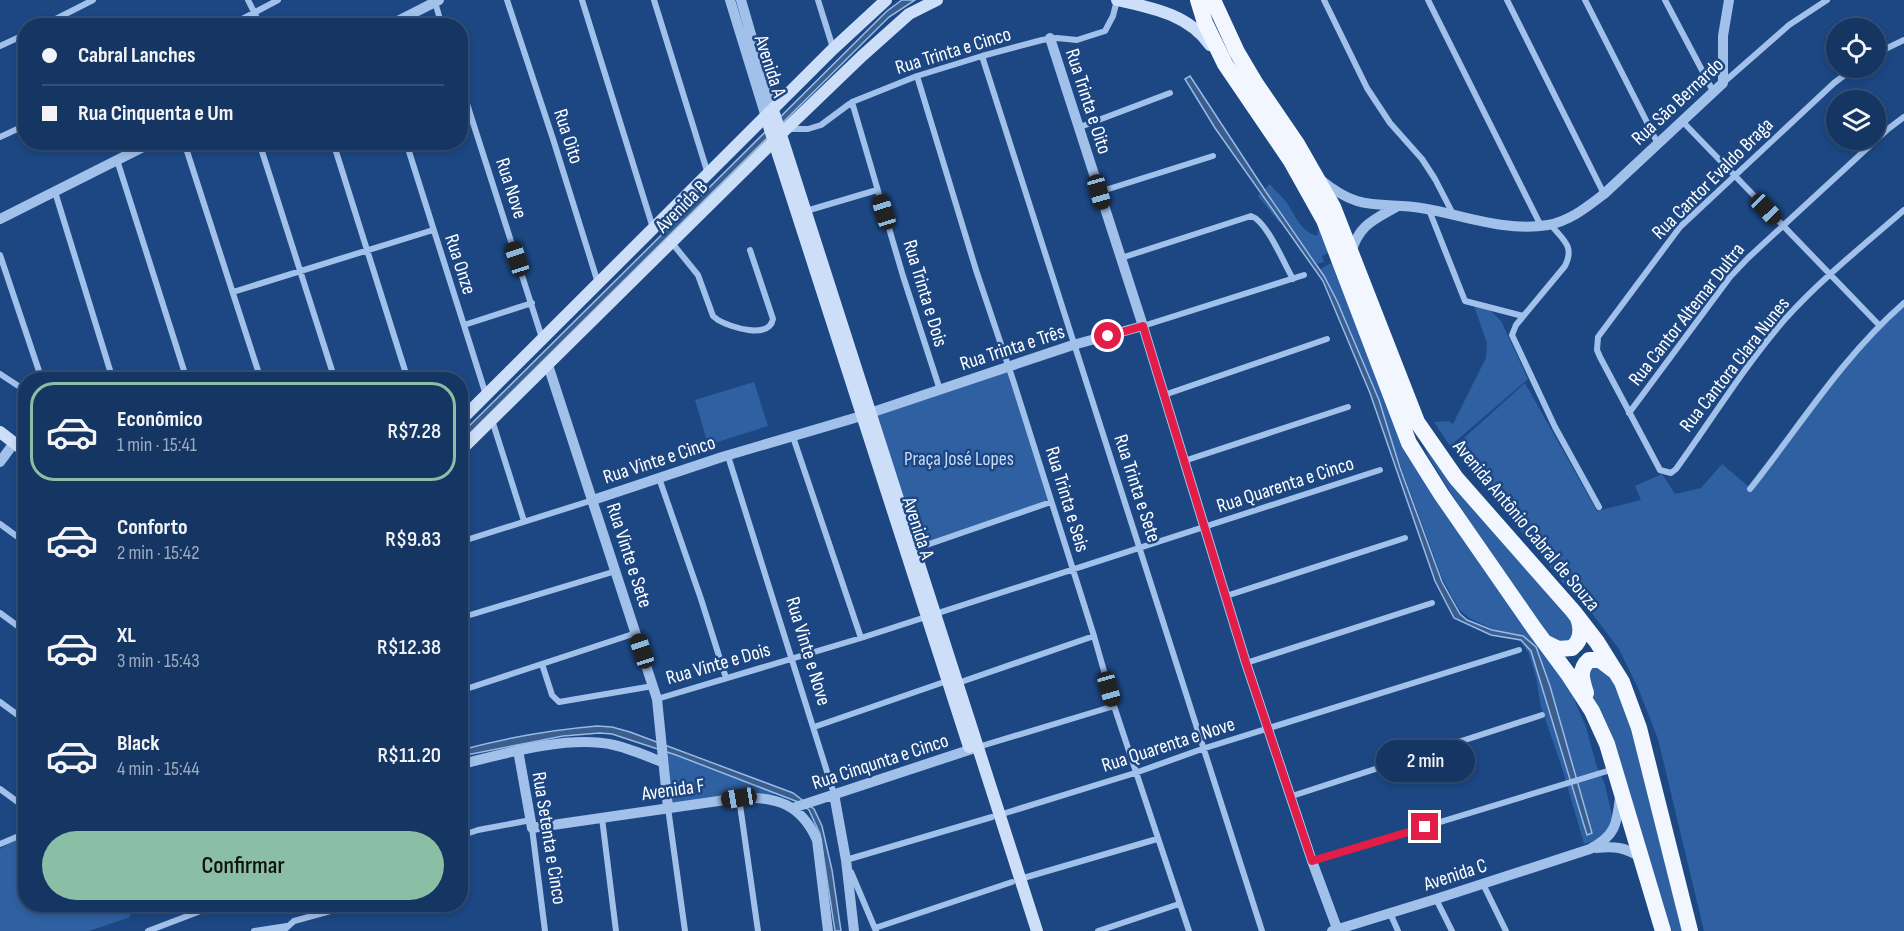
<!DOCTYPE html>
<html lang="pt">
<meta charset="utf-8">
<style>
body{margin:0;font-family:"Sofia Sans Condensed",sans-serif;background:#1e3d68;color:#f1f3f6;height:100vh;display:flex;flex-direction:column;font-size:22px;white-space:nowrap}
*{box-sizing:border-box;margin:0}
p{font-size:20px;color:#9dabbe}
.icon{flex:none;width:33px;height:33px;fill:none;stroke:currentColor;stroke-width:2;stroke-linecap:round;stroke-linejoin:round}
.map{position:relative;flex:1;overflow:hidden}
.panel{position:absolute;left:18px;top:372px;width:450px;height:540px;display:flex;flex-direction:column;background:#153562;border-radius:24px;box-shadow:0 3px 9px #0003,0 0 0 2px #345077}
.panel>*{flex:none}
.guide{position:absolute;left:18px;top:18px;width:450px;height:132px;border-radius:24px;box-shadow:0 3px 9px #0003,0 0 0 2px #345077;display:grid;align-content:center;height:132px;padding:0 24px;background:#153562}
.buttons{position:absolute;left:1826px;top:18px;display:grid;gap:12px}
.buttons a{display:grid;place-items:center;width:60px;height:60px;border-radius:50%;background:#153562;box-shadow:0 3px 9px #0003,0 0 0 2px #345077;font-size:30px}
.end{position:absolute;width:27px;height:27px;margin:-14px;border:8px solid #e11d48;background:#fff;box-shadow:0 0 0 3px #fff}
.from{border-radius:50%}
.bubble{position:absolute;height:42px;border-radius:21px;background:#153562;box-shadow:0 3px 9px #0003,0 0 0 2px #345077;font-size:20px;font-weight:600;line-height:42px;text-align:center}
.car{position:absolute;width:18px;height:36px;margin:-18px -9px;border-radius:8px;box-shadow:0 0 4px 2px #0007;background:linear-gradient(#222 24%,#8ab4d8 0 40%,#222 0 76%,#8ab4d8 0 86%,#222 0)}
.guide b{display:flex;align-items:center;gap:21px;height:57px;font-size:22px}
.guide b+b{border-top:2px solid #345077}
.guide i{width:15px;height:15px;background:#f1f3f6}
ul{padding:10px 0 0;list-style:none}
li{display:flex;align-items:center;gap:18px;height:99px;margin:0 12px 9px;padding:0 12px;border:3px solid transparent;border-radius:24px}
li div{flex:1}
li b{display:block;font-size:22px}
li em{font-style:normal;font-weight:600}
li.on{border-color:#8abfa5}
li>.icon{width:54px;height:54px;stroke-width:1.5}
.action{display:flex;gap:12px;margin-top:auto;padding:12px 24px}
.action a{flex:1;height:69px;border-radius:36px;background:#8abfa5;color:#111;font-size:24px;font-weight:600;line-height:69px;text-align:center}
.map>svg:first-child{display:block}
.green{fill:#2f60a2}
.water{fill:#3d5e8a;stroke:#94bbec;stroke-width:1.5}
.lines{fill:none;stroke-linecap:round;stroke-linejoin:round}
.minor{stroke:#a1c1ea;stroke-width:6}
.tertiary{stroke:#a1c1ea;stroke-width:10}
.secondary{stroke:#cddff8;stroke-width:12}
.trunk{stroke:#f2f6fe;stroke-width:16}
.route{stroke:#e11d48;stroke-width:8}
.labels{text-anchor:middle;stroke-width:5;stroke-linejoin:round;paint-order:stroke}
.street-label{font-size:20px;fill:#fff;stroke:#1c4783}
.park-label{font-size:20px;fill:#c6dcf8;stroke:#1c4783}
</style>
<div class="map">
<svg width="1904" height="931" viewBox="0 0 1904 931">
<rect width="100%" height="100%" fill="#1c4783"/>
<!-- green -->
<path class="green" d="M 1270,184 C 1275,191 1282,196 1287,203 C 1295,215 1301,232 1317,236 L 1319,228 L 1328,253 L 1322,256 L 1324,262 L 1317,264 L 1290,226 L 1279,222 L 1258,196 Z
M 1335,261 L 1406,444 L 1571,692 L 1586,727 L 1596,764 L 1605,785 L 1612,816 L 1608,831 L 1597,840 L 1584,844 L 1563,771 L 1541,707 L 1536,677 L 1529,654 L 1521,642 L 1469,618 L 1459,609 L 1443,580 L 1348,325 L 1320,269 Z
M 1904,303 L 1904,931 L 1704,931 L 1658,739 L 1638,688 L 1619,649 L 1594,616 L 1563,583 L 1528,540 L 1454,447 L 1525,383 L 1597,511 L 1641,500 L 1635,486 L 1662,474 L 1675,494 L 1701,488 L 1722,464 L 1748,486 L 1841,365 Z
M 1474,306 L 1491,311 L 1501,321 L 1528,379 L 1450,446 L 1434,422 L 1448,421 L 1453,424 L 1486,358 L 1487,343 Z
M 1007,367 L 1050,503 L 913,547 L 870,413 Z
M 754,382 L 768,426 L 708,445 L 695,400 Z
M 1418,431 L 1578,627 L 1565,648 L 1535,627 L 1428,456 Z
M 1590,662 L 1615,673 L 1690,931 L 1663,931 L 1585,683 Z
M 664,751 L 777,794 L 670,805 Z
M 25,834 L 26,904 L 131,905 L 130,917 L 89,931 L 0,931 L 0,849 Z"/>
<!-- water -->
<path class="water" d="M 902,0 L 915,0 L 889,17 L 461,442 L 461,434 L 887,11 Z
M 1190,76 L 1266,192 L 1324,276 L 1337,301 L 1379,400 L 1400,468 L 1442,582 L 1460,614 L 1467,620 L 1492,630 L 1523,636 L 1536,647 L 1550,686 L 1592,833 L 1587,835 L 1531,651 L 1521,640 L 1491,635 L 1454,618 L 1435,581 L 1370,393 L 1323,281 L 1215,128 L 1185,79 Z
M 597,726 L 612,727 L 630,732 L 793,793 L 814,809 L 822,826 L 832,870 L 841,931 L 835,931 L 820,834 L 809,810 L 798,802 L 676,755 L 612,734 L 600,733 L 563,736 L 461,756 L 461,750 C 505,738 550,730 597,726 Z"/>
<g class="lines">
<!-- minor -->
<path class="minor" d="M 248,0 L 261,26
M 507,0 L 553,139 L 598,283
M 582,0 L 653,228
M 654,0 L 708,174
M 818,0 L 833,48
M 1324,0 L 1367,88 L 1390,123 L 1422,159 L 1435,179 L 1453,214
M 1428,0 L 1541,226
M 1507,0 L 1604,194
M 1585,0 L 1658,144
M 1665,0 L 1713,91
M 435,2 L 442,26
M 42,26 L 93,0
M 229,26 L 278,0
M 0,46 L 26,34
M 1875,54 L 1904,40
M 982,56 L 1262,931
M 1854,68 L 1834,83 L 1680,227 L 1598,337 L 1597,350 L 1600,357 L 1660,470 L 1671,473 L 1676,469 C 1712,419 1745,365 1786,318 C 1821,279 1864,245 1904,210
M 917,76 L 976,270 L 1013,380 L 1094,636 L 1114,706 L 1189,931
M 460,82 L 542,338
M 1723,83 L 1789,25 L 1827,0
M 852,102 L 903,276 L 940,390
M 1682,121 L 1879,325
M 1080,127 L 1170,93
M 787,129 L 808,129 L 821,125 L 852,102 L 917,76 L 982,56 L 1042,40 L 1057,38 L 1077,40 L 1105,31 L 1113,16 L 1117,0
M 0,137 L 26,125
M 184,142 L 261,380
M 259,142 L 335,380
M 333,142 L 408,380
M 406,142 L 486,395
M 117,160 L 187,380
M 55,192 L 113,380
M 1099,192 L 1213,156
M 1429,210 L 1465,301 L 1523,316
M 806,211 L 877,190
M 1551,225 C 1563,240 1575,246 1565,266 L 1516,325 L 1512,335 L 1555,427 L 1599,507
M 672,243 L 698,275 L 713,316 L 718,320 C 730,327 769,340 773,319 L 750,250
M 0,255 L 42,380
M 1121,258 L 1251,216 C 1267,221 1284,264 1293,279
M 233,292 L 433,230
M 464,325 L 532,303
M 1143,326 L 1304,275
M 0,374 L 26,391
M 1164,395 L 1327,339
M 1629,413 L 1730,277 L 1748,258 L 1888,129 L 1904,117
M 492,420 L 524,521
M 793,437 L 861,638
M 728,456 L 834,794
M 1184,461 L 1348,407
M 659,478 L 701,599 L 726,678
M 1750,489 C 1800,426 1843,356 1904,303
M 0,524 L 26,543
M 460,542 L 593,500
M 915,549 L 1051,502
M 1226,596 L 1405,538
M 0,613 L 26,632
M 460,618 L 616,571
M 1246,663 L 1432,603
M 542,664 L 552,695 L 559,702 L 653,686
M 958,683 L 1094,636
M 460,691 L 636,633
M 657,699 L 861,638 L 1380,470
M 0,702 L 26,721
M 814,727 L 947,681
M 978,747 L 1114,706
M 0,789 L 26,808
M 1292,796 L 1542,715
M 739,798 L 758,931
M 668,808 L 685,931
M 999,815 L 1135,773 L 1202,749 L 1519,650
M 602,818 L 616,931
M 532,828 L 545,931
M 460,836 L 478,830 L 531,820
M 0,844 L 26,833
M 846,860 L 992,817
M 1312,861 L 1614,769
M 851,872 L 876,931
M 1020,879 L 1157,839
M 1483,884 L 1506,931
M 1436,899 L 1452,931
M 1390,913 L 1398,931
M 875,928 L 1012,882
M 148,931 L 219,904
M 254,931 L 287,926
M 283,931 L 294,921 L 334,910 L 337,904
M 1098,931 L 1179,904"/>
<!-- tertiary -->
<path class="tertiary" d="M 730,0 L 766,117
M 741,0 L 773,110
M 388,26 L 439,0
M 1050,38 L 1143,326 L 1246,663 L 1312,861 L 1338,931
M 1321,180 C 1332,189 1344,197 1357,201 C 1377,207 1400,204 1421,208 C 1464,215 1504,232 1548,225 C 1570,221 1587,207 1604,194 L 1723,83 L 1723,36 L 1729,0
M 0,219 L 153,142
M 1351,253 C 1359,224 1374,220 1398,206
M 548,365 L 657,699 L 668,808
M 0,462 L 14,443
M 593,500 L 722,457 L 858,417 L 1073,345 L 1143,326
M 518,750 L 532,828 L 739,798 C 776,796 801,804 817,840 L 828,931
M 460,757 L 462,764 C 506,753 569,735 614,745 C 631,749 647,756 662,762
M 834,794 L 846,860 L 854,931
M 793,808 L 978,747
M 1596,848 C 1614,846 1625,847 1640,857
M 1332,931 L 1436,899 L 1590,849 C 1615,836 1617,825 1620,797"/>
<!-- secondary -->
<path class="secondary" d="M 1117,0 C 1152,8 1188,14 1210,45
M 773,110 L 1037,931
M 766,117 L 969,747
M 460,421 L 833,49 L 886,0
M 0,432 L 26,452
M 460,451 L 786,129 L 862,56 L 909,14 L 937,0"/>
<!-- trunk -->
<path class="trunk" d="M 1198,0 L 1205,23 L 1225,64 L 1291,161 L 1324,220 L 1409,443 L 1441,494 L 1534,628 L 1568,674 L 1592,711 L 1607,744 L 1663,931
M 1213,0 L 1237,52 L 1256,84 L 1297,144 L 1333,207 L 1417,422 L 1456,478 L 1573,611 L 1597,642 L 1622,682 L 1639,728 L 1690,931
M 1546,643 L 1558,649 L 1572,648 C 1582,640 1582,629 1578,618
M 1586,693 C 1582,680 1578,670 1589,660 L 1600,660 L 1613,670"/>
</g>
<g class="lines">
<!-- route -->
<path class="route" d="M 1108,336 L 1143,326 L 1246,663 L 1312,861 L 1425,827"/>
</g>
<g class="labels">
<!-- street labels -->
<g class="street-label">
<text transform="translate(953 50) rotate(-17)" y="7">Rua Trinta e Cinco</text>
<text transform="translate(771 66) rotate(72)" y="7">Avenida A</text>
<text transform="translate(1089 101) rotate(72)" y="7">Rua Trinta e Oito</text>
<text transform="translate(1677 101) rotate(-43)" y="7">Rua São Bernardo</text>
<text transform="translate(569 136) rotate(72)" y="7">Rua Oito</text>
<text transform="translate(1712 178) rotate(-45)" y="7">Rua Cantor Evaldo Braga</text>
<text transform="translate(512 188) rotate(72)" y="7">Rua Nove</text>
<text transform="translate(681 206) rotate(-45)" y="7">Avenida B</text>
<text transform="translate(461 264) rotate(72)" y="7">Rua Onze</text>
<text transform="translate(926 293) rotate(73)" y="7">Rua Trinta e Dois</text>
<text transform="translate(1686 314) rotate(-52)" y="7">Rua Cantor Altemar Dultra</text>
<text transform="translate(1012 347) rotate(-18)" y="7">Rua Trinta e Três</text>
<text transform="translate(1734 364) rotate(-52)" y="7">Rua Cantora Clara Nunes</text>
<text transform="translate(659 459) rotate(-18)" y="7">Rua Vinte e Cinco</text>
<text transform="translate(1285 484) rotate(-18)" y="7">Rua Quarenta e Cinco</text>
<text transform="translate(1138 488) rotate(72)" y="7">Rua Trinta e Sete</text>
<text transform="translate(1068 499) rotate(73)" y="7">Rua Trinta e Seis</text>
<text transform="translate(1527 525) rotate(50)" y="7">Avenida Antônio Cabral de Souza</text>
<text transform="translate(919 528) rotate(72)" y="7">Avenida A</text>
<text transform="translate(630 555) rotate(72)" y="7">Rua Vinte e Sete</text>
<text transform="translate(809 651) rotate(73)" y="7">Rua Vinte e Nove</text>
<text transform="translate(718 663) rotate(-16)" y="7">Rua Vinte e Dois</text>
<text transform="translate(1168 744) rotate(-18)" y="7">Rua Quarenta e Nove</text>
<text transform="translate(880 761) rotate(-18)" y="7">Rua Cinqunta e Cinco</text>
<text transform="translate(673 789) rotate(-8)" y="7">Avenida F</text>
<text transform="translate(550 838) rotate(81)" y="7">Rua Setenta e Cinco</text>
<text transform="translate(1455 874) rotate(-18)" y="7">Avenida C</text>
</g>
<!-- park labels -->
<g class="park-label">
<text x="959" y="465">Praça José Lopes</text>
</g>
</g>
</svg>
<div class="buttons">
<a><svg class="icon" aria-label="locate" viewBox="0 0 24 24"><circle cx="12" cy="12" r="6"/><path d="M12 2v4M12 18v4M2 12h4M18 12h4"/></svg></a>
<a><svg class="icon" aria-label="layers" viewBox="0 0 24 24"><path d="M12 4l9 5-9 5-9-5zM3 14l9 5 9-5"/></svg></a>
</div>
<i class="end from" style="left:1108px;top:336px"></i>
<i class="end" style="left:1425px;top:827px"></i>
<div class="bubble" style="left:1376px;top:740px;width:99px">2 min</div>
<i class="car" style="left:1099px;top:192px;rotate:164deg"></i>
<i class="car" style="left:1766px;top:209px;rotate:136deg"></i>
<i class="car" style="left:884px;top:212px;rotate:343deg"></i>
<i class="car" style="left:517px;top:259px;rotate:342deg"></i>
<i class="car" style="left:642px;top:651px;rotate:342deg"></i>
<i class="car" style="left:1109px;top:689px;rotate:164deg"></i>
<i class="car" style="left:739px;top:798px;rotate:261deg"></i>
<div class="guide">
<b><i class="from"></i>Cabral Lanches</b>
<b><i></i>Rua Cinquenta e Um</b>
</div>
<section class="panel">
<ul>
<li class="on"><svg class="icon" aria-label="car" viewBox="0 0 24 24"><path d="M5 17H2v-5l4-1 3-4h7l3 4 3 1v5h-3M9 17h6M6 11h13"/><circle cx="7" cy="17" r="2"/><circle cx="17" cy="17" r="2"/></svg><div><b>Econômico</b><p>1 min · 15:41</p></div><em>R$7.28</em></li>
<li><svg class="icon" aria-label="car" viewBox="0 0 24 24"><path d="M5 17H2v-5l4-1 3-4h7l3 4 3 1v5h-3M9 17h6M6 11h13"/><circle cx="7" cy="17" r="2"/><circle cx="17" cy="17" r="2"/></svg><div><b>Conforto</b><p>2 min · 15:42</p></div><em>R$9.83</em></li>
<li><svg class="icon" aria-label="car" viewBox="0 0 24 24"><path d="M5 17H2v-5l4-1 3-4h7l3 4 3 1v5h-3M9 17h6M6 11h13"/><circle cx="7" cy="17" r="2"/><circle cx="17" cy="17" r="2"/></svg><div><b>XL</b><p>3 min · 15:43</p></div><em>R$12.38</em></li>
<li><svg class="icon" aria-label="car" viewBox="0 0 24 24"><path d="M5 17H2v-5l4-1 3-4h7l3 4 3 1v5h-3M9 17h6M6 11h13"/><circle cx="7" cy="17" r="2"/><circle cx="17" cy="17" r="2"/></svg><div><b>Black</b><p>4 min · 15:44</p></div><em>R$11.20</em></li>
</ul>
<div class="action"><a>Confirmar</a></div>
</section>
</div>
